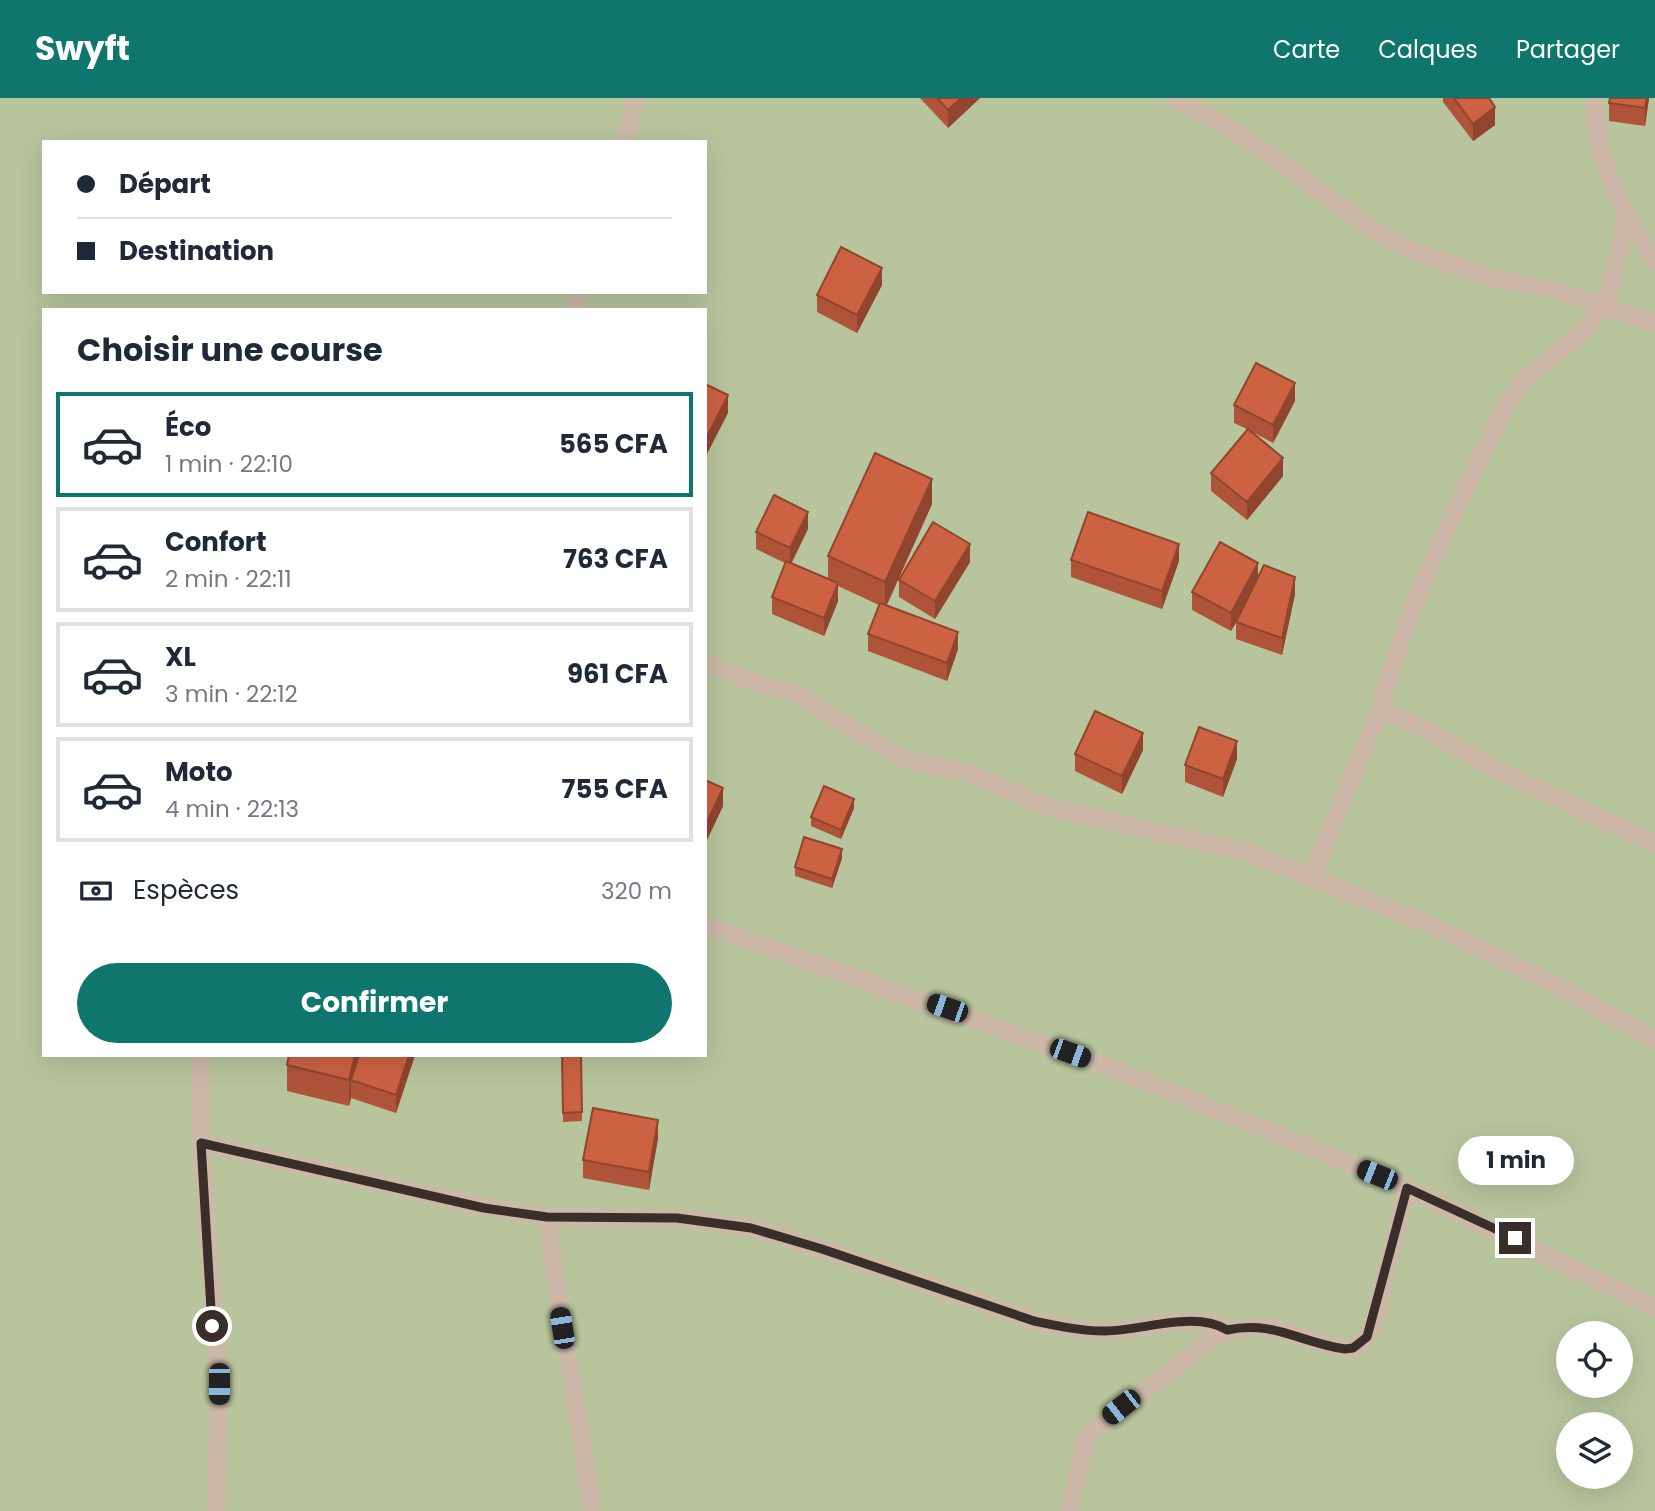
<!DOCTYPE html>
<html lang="fr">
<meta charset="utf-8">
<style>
body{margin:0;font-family:Poppins,sans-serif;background:#f6f6f7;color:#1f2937;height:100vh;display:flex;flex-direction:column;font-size:26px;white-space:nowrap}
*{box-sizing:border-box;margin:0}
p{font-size:23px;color:#747a83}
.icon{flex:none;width:38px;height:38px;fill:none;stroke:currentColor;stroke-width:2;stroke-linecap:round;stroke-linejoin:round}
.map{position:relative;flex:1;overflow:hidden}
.panel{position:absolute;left:42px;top:210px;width:665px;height:749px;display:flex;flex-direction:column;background:#fff;border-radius:0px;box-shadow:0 7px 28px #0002}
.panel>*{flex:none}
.guide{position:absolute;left:42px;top:42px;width:665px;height:154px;border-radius:0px;box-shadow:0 7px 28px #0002;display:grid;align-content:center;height:154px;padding:0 35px;background:#fff}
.controls{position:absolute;left:1556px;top:1223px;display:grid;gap:14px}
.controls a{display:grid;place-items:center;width:77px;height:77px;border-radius:50%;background:#fff;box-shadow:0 7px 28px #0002;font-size:35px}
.end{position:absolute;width:32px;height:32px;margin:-16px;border:9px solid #392e28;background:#fff;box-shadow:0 0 0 4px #fff}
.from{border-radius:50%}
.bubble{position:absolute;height:49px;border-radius:24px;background:#fff;box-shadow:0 7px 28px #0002;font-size:23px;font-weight:700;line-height:49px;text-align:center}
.car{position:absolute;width:21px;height:42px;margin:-21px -10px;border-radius:9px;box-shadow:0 0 5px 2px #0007;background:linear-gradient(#222 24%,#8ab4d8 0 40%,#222 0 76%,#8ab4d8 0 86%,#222 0)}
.guide b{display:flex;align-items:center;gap:24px;height:66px;font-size:26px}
.guide b+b{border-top:2px solid #e0e1e3}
.guide i{width:18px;height:18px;background:#1f2937}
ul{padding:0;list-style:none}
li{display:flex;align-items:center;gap:21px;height:105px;margin:0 14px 10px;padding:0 21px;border:4px solid #e0e1e3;border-radius:0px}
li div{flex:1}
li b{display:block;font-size:26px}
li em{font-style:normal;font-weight:700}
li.active{border-color:#0f766e}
li>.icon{width:63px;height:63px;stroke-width:1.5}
h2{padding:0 35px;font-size:32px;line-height:84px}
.pay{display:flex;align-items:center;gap:18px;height:77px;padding:0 35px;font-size:26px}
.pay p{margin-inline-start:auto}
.action{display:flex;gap:14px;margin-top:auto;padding:14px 35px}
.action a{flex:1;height:80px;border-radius:42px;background:#0f766e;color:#fff;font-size:28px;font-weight:700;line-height:80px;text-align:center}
header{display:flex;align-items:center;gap:42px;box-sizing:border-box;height:98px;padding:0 35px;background:#0f766e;color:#fff}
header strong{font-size:33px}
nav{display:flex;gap:38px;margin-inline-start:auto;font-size:24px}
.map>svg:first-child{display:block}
.green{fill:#b7c49c;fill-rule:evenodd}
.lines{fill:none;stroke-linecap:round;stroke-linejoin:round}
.minor{stroke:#cdb8a8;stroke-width:18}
.wall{fill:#b05439}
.shaded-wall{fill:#90452e}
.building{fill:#cd6242;stroke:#90452e;stroke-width:2}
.route{stroke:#392e28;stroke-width:9}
</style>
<header>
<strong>Swyft</strong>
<nav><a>Carte</a><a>Calques</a><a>Partager</a></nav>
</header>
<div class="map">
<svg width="1655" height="1413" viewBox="0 0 1655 1413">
<rect width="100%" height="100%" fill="#f4e9dd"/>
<!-- green -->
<path class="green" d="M 0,0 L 1655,0 L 1655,1413 L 0,1413 ZM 44,44 L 705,44 L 705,194 L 44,194 ZM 44,212 L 705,212 L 705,957 L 44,957 ZM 1568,1236 L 1620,1236 L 1620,1288 L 1568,1288 ZM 1568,1326 L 1620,1326 L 1620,1379 L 1568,1379 Z"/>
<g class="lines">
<!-- minor -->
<path class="minor" d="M 1174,0 L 1240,36 L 1375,133 L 1412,153 L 1493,181 L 1551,191 L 1655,225
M 1595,0 C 1594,63 1622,112 1655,163
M 624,44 L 636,0
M 1627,118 L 1606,207 L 1581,236 L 1523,282 L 1504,311 C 1457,409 1406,507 1380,612 L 1425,631 L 1487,667 L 1655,746
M 574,212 L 580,194
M 705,565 L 756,585 L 797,596 L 900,660 L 969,675 L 1044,708 L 1246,754 L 1426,825 L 1554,886 L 1655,942
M 1311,780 L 1380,612
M 705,827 L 1113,971 L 1378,1077 L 1655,1210
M 200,957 L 201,1045 L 219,1286 L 216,1413
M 201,1045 L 484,1109 L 547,1119 L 677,1120 L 751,1130 L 822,1151 L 1034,1223 C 1058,1228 1081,1233 1105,1233 C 1142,1233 1196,1212 1227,1232
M 547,1119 C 559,1218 580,1315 592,1413
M 1069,1413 L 1087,1338 L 1210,1242 C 1254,1217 1283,1233 1327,1247 C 1335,1249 1345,1253 1354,1250 C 1367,1245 1370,1230 1375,1219 L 1407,1090"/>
</g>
<!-- wall -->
<path class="wall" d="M 920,0 L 980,0 L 948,30 Z
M 1443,0 L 1489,0 L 1495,27 L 1473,43 L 1443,4 Z
M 1649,0 L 1645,28 L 1609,23 L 1609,5 Z
M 882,187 L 857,235 L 817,214 L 817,197 Z
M 1295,303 L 1273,345 L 1249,332 L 1283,378 L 1247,422 L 1211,393 L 1211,375 L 1247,331 L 1234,325 L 1234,307 Z
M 932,406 L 887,507 L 958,551 L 947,583 L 868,553 L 868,536 L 879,507 L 838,488 L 838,503 L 824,538 L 772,516 L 772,499 L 785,465 L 756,451 L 756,434 L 808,431 L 791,466 L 828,481 L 828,458 Z
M 1071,462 L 1179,463 L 1162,511 L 1071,479 Z
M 970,464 L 935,521 L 899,499 L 899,482 Z
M 1258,479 L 1295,496 L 1282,557 L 1236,541 L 1236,525 L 1231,533 L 1192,512 L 1192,494 Z
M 1143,652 L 1122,696 L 1075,673 L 1075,656 Z
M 1237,661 L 1223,699 L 1185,684 L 1185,667 Z
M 705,682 L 723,708 L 707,742 L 705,741 Z
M 854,710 L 841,741 L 811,728 L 811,719 Z
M 842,760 L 832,790 L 795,778 L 795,769 Z
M 289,957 L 415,957 L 396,1015 L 351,1000 L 349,1008 L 287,993 L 287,967 Z
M 562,958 L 581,958 L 582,1023 L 563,1024 Z
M 658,1040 L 649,1092 L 583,1080 L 583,1062 Z"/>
<!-- shaded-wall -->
<path class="shaded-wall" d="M 961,0 L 980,0 L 948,30 L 948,12 Z
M 1647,0 L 1649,0 L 1645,28 L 1645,10 Z
M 1495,9 L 1495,27 L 1473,43 L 1473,26 Z
M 882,170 L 882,187 L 857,235 L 857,217 Z
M 1295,285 L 1295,303 L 1273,345 L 1273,327 Z
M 728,297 L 728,315 L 706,358 L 706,341 Z
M 1283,360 L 1283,378 L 1247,422 L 1247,404 Z
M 932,381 L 932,406 L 885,510 L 885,484 Z
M 808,414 L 808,431 L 790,468 L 790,450 Z
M 970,446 L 970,464 L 935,521 L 935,503 Z
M 1179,446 L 1179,463 L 1162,511 L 1162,493 Z
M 1258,465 L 1258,483 L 1231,533 L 1231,515 Z
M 1295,479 L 1295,496 L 1282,557 L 1282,540 Z
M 838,485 L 838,503 L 824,538 L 824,520 Z
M 958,534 L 958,551 L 947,583 L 947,565 Z
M 1143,635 L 1143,652 L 1122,696 L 1122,678 Z
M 1237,643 L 1237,661 L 1223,699 L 1223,681 Z
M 723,690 L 723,708 L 707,742 L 707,724 Z
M 854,701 L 854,710 L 841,741 L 841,732 Z
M 842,751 L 842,760 L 832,790 L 832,781 Z
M 355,957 L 361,957 L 351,982 L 351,1000 L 349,1008 L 349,982 Z
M 409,957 L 415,957 L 396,1015 L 396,997 Z
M 658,1022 L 658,1040 L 649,1092 L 649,1074 Z"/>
<!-- building -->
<path class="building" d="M 937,0 L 961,0 L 948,12 Z
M 1454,0 L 1489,0 L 1495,9 L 1473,26 Z
M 1610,0 L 1647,0 L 1645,10 L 1609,5 Z
M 841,149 L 882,170 L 857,217 L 817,197 Z
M 1256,265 L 1295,285 L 1273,327 L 1234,307 Z
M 705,286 L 728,297 L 706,341 L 705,340 Z
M 1248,331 L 1283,360 L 1247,404 L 1211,375 Z
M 875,355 L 932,381 L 885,484 L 828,458 Z
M 774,397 L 808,414 L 790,450 L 756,434 Z
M 1088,414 L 1179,446 L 1162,493 L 1071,462 Z
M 933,424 L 970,446 L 935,503 L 899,482 Z
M 1220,444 L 1258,465 L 1231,515 L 1192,494 Z
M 786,463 L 838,485 L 824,520 L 772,499 Z
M 1264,467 L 1295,479 L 1282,540 L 1236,524 Z
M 880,505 L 958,534 L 947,565 L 868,536 Z
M 1095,613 L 1143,635 L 1122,678 L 1075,656 Z
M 1199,629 L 1237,643 L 1223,681 L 1185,667 Z
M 705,682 L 723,690 L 707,724 L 705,723 Z
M 824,688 L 854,701 L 841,732 L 811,719 Z
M 804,739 L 842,751 L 832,781 L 795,769 Z
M 289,957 L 355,957 L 349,982 L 287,967 Z
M 359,957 L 409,957 L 396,997 L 351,982 Z
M 562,958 L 581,958 L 582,1014 L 563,1015 Z
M 593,1010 L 658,1022 L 649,1074 L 583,1062 Z"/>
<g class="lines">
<!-- route -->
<path class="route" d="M 212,1228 L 201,1045 L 484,1110 L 547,1119 L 677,1120 L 751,1130 L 822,1151 L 1034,1223 C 1058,1228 1081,1233 1105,1233 C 1142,1233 1195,1212 1227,1232 C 1274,1222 1301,1245 1345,1251 L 1353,1250 L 1367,1239 L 1407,1090 L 1515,1140"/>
</g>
</svg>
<div class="controls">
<a><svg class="icon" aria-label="locate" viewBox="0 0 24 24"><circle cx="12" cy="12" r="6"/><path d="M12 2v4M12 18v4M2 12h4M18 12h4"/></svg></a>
<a><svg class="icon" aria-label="layers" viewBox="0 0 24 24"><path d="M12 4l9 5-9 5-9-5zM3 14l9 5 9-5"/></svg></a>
</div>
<i class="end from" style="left:212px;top:1228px"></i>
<i class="end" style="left:1515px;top:1140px"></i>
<div class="bubble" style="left:1458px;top:1038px;width:116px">1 min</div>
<i class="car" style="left:947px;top:910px;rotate:289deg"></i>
<i class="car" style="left:1070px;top:955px;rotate:110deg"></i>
<i class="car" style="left:1377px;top:1077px;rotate:292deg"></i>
<i class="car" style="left:562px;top:1230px;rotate:351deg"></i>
<i class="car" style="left:219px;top:1286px;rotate:180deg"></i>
<i class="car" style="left:1121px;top:1309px;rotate:232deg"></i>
<div class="guide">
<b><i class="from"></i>Départ</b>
<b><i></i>Destination</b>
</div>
<section class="panel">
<h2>Choisir une course</h2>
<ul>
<li class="active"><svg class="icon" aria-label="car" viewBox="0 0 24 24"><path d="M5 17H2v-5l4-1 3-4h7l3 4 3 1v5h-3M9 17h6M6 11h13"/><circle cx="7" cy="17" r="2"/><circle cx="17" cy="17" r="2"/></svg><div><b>Éco</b><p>1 min · 22:10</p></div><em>565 CFA</em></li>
<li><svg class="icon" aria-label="car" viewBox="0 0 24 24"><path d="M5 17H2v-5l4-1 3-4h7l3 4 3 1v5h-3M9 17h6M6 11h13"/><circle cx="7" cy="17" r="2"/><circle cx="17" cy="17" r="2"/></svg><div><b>Confort</b><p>2 min · 22:11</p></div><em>763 CFA</em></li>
<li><svg class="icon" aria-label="car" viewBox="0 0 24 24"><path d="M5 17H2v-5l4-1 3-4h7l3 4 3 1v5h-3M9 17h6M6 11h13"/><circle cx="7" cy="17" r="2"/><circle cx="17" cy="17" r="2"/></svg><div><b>XL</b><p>3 min · 22:12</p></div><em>961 CFA</em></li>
<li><svg class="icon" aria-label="car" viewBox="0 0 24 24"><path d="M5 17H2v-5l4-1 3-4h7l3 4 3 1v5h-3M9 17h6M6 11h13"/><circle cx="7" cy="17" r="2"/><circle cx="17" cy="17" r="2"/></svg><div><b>Moto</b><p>4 min · 22:13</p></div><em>755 CFA</em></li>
</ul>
<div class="pay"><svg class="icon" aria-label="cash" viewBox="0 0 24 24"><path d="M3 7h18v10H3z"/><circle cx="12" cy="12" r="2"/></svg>Espèces<p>320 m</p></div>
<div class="action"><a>Confirmer</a></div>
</section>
</div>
